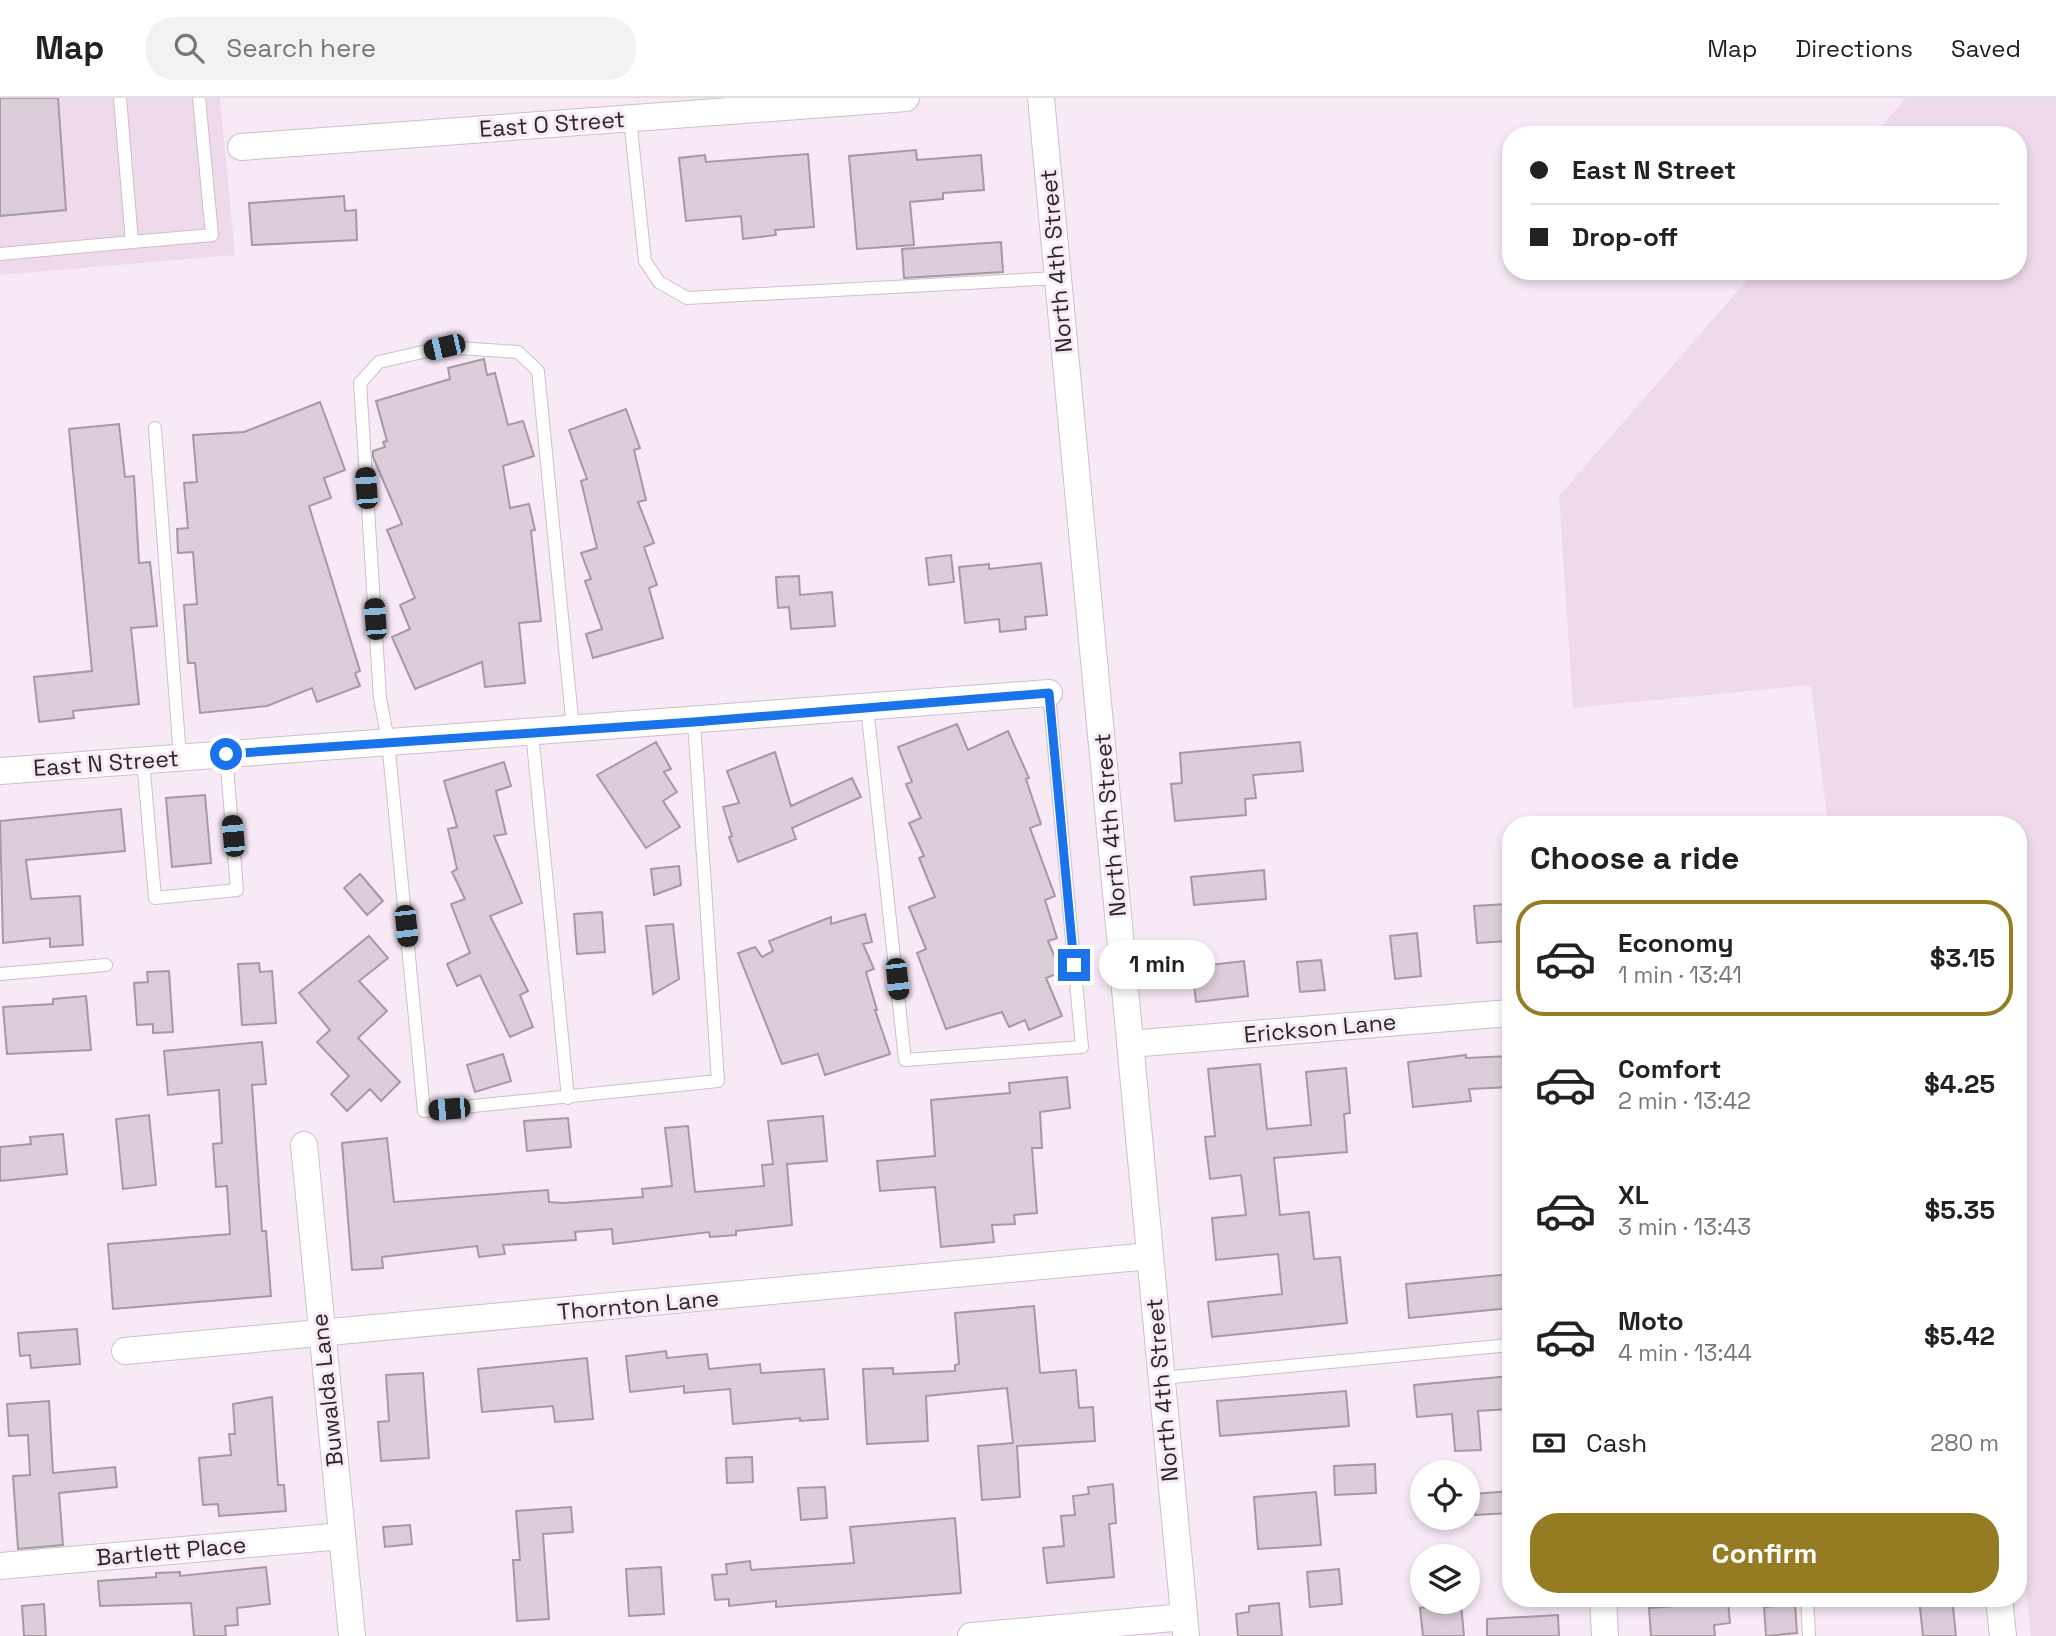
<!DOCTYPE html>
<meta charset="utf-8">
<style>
body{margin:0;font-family:"Space Grotesk",sans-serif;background:#f2f2f2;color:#222;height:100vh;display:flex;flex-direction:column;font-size:26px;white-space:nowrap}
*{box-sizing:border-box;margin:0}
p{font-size:23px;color:#767676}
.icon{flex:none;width:38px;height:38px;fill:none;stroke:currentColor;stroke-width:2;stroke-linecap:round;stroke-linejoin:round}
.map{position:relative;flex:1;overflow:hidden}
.panel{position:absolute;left:1502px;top:718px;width:525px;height:791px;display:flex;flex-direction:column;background:#fff;border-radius:28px;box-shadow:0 4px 10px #0003}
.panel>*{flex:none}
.banner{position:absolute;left:1502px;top:28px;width:525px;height:154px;border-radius:28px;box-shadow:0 4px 10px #0003;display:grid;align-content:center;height:154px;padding:0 28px;background:#fff}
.tools{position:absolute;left:1410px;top:1362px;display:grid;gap:14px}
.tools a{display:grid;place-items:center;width:70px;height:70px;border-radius:50%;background:#fff;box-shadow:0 4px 10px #0003;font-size:35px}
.end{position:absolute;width:32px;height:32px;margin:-16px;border:9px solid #1a73e8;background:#fff;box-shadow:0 0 0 4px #fff}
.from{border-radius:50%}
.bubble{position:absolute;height:49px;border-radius:24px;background:#fff;box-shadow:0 4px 10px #0003;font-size:23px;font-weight:700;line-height:49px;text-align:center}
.car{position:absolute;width:21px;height:42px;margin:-21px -10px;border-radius:9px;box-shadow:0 0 5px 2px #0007;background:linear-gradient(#222 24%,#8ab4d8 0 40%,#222 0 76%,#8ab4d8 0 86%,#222 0)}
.banner b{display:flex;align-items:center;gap:24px;height:66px;font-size:26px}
.banner b+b{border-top:2px solid #e0e0e0}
.banner i{width:18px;height:18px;background:#222}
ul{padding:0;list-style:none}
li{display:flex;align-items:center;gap:21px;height:116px;margin:0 14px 10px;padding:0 14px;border:4px solid transparent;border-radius:28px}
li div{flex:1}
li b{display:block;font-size:26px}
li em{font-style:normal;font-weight:700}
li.current{border-color:#957c23}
li>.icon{width:63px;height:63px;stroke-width:1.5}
h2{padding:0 28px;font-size:32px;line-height:84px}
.pay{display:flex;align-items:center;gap:18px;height:77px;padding:0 28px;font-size:26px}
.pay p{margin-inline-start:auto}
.action{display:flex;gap:14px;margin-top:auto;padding:14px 28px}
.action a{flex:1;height:80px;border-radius:28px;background:#957c23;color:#fff;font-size:28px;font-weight:700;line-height:80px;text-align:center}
header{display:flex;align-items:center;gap:42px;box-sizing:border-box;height:98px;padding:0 35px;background:#fff;border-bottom:2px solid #e0e0e0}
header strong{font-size:33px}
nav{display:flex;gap:38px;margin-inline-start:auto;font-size:24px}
.search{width:490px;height:63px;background:#f2f2f2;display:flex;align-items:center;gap:18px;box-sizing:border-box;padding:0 24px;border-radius:28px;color:#767676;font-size:26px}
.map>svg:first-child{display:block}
.built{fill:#efdaec}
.building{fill:#dbcdd9;stroke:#a699a4;stroke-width:2}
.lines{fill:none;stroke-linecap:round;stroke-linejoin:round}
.lane-casing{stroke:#cdbfcb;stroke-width:14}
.street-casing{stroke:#cdbfcb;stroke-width:28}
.lane{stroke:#fff;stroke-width:12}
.street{stroke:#fff;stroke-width:26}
.route{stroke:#1a73e8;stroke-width:9}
.labels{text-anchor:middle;stroke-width:6;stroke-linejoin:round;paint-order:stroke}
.street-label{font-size:23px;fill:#2c262b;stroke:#f8e9f6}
</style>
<header>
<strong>Map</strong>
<div class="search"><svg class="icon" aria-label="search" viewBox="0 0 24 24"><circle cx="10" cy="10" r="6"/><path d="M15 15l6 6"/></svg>Search here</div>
<nav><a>Map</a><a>Directions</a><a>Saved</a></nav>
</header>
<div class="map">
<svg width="2056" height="1538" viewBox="0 0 2056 1538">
<rect width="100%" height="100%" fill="#f8e9f6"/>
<!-- built -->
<path class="built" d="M 0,0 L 220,0 L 235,157 L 0,177 Z
M 1906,0 L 2056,0 L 2056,1538 L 2031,1538 L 2018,1421 L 2018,726 L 1828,726 L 1811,587 L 1573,610 L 1559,398 L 1755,173 L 2018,173 L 2018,37 L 1874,37 Z"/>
<!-- building -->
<path class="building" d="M 0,0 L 58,0 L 66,112 L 0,118 Z
M 916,52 L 917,62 L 981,57 L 984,92 L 943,95 L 943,101 L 910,104 L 914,147 L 857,151 L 849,58 Z
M 808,56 L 814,129 L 775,132 L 776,137 L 743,141 L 741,118 L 686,123 L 679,60 L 705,57 L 706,64 Z
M 344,98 L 345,113 L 356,112 L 357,142 L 252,147 L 249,105 Z
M 1001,144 L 1003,174 L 904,180 L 902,151 Z
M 484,261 L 487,277 L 495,275 L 508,327 L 523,323 L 534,358 L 503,368 L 510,410 L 529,406 L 535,432 L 531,433 L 541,523 L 519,525 L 525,585 L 485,589 L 482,564 L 415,591 L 392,539 L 410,531 L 400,507 L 415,500 L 387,432 L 402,426 L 373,359 L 373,353 L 385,349 L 383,344 L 387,343 L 376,303 L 450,281 L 448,270 Z
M 320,304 L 345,372 L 324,380 L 331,400 L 309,408 L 360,573 L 355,575 L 360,588 L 317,604 L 312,590 L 267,608 L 200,615 L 195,565 L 188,565 L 184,507 L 197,506 L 193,454 L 178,455 L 177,431 L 188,430 L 184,385 L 197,384 L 193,337 L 244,334 Z
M 626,311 L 640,350 L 634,352 L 646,402 L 638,404 L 654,445 L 644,449 L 657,487 L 649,490 L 663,540 L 593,560 L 586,536 L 602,531 L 585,483 L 591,481 L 581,455 L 597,450 L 581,383 L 587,381 L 569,332 Z
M 119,326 L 125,379 L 134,378 L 139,465 L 150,464 L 157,528 L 131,530 L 139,606 L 73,613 L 74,620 L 39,624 L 34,579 L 92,573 L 69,331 Z
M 951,457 L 954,484 L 929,487 L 926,460 Z
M 1041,465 L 1047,517 L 1025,519 L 1026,531 L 1000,534 L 999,521 L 965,525 L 959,469 L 989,466 L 989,471 Z
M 799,478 L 800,497 L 832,494 L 835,528 L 791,531 L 789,509 L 778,510 L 776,479 Z
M 957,626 L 968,652 L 1008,633 L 1029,680 L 1026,681 L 1041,726 L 1030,730 L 1055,798 L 1045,802 L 1057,840 L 1048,843 L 1061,874 L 1046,880 L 1062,918 L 1029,932 L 1025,922 L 1009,929 L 1002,914 L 946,931 L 917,855 L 926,851 L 909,809 L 935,799 L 919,760 L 924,758 L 909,725 L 921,720 L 906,686 L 912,684 L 898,649 Z
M 656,644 L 671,671 L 664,674 L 677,694 L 663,703 L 680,729 L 646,750 L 597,677 Z
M 1300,644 L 1303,673 L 1253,677 L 1256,700 L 1245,701 L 1246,717 L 1175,723 L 1171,686 L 1182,685 L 1180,655 Z
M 775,654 L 791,708 L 852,680 L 861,699 L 792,730 L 796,741 L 738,764 L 729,739 L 732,738 L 723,709 L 739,705 L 727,673 Z
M 504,664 L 511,688 L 496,693 L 506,736 L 494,738 L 522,805 L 490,818 L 528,893 L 520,897 L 533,929 L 510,939 L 480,877 L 457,888 L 447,866 L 470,855 L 451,806 L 465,801 L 452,774 L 457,771 L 448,731 L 457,729 L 444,683 Z
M 205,697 L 211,765 L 172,769 L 166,700 Z
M 121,711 L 125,753 L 26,762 L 31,801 L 80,798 L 83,847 L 50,849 L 50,840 L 3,845 L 0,723 Z
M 679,768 L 681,787 L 654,797 L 651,771 Z
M 1264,772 L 1266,801 L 1194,807 L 1191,779 Z
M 360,776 L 383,803 L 367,817 L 344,790 Z
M 1505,806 L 1508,843 L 1477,845 L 1474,808 Z
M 602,814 L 605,854 L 577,856 L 574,816 Z
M 865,816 L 872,844 L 863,846 L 874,871 L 866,874 L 877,912 L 875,912 L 890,956 L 825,977 L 818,956 L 782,966 L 738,855 L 755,849 L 762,859 L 773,853 L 769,843 L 831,819 L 831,826 Z
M 673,826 L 679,881 L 653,896 L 646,828 Z
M 1417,835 L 1421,878 L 1395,881 L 1390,838 Z
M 369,838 L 388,860 L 359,883 L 387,913 L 358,940 L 400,984 L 381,1003 L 370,991 L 347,1013 L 331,996 L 349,978 L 317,944 L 330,932 L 299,895 Z
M 1321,862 L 1325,892 L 1300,894 L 1297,864 Z
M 1244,863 L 1248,898 L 1196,904 L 1192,869 Z
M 259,865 L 260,874 L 272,873 L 276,925 L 242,927 L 238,866 Z
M 169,873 L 173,934 L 153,935 L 153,926 L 137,927 L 134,885 L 148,884 L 147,874 Z
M 86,898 L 91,952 L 7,956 L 3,909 L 53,906 L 53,901 Z
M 262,944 L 266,986 L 252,987 L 262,1133 L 266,1133 L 271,1198 L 113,1211 L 108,1146 L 230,1136 L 227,1088 L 216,1089 L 213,1046 L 222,1045 L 219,992 L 168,997 L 164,953 Z
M 503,956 L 511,983 L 475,994 L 467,967 Z
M 1466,957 L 1466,960 L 1509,958 L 1510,989 L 1469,991 L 1471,1003 L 1413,1009 L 1408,964 Z
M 1260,966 L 1267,1031 L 1311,1027 L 1306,974 L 1346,970 L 1350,1015 L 1344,1016 L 1347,1054 L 1274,1060 L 1280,1117 L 1309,1114 L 1314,1161 L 1340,1159 L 1347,1225 L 1212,1239 L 1208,1204 L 1282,1196 L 1278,1156 L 1216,1162 L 1212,1120 L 1246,1117 L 1241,1077 L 1210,1081 L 1205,1039 L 1215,1038 L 1208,971 Z
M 1067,979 L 1070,1010 L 1040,1014 L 1042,1050 L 1032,1050 L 1037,1115 L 1014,1117 L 1015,1126 L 992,1127 L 994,1144 L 941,1149 L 935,1089 L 880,1093 L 877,1063 L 935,1058 L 931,1002 L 1010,995 L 1009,985 Z
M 149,1017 L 156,1087 L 123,1091 L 116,1021 Z
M 823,1018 L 827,1063 L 787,1066 L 792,1127 L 736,1133 L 736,1137 L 710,1139 L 709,1134 L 613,1146 L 612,1131 L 575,1134 L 576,1142 L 503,1147 L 505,1156 L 479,1159 L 477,1148 L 382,1159 L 383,1170 L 352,1172 L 342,1045 L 387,1040 L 394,1104 L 548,1092 L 549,1104 L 563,1105 L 643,1099 L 642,1091 L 672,1088 L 665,1030 L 688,1028 L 695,1094 L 764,1088 L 762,1067 L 773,1066 L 768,1023 Z
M 568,1020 L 571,1049 L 527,1053 L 524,1023 Z
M 63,1036 L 67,1076 L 0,1083 L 0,1049 L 31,1046 L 30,1039 Z
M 1510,1176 L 1510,1210 L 1409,1220 L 1406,1186 Z
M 1034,1208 L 1040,1275 L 1076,1272 L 1079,1310 L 1093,1309 L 1095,1343 L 1017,1348 L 1020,1399 L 982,1402 L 978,1348 L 1013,1345 L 1007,1290 L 926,1298 L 928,1343 L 867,1346 L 863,1271 L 893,1270 L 893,1276 L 955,1273 L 955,1267 L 959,1266 L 955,1215 Z
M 77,1231 L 80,1266 L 31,1270 L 30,1257 L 20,1258 L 18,1235 Z
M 666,1253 L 667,1260 L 707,1256 L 709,1271 L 760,1266 L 761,1275 L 824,1271 L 828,1321 L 800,1323 L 800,1320 L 733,1326 L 730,1291 L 684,1295 L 684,1288 L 630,1294 L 626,1258 Z
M 587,1260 L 593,1321 L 555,1324 L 553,1308 L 482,1314 L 478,1271 Z
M 423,1275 L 429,1360 L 381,1363 L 378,1324 L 389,1323 L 386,1277 Z
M 1510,1278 L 1510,1311 L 1478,1313 L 1481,1352 L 1455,1353 L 1452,1316 L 1417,1319 L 1414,1287 Z
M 1346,1293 L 1349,1328 L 1220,1338 L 1217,1303 Z
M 272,1299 L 278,1387 L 284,1387 L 286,1413 L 219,1418 L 218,1406 L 203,1407 L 199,1360 L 231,1357 L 229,1336 L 235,1336 L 233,1306 Z
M 49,1303 L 53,1375 L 115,1369 L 117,1389 L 59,1395 L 63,1447 L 18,1451 L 13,1378 L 30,1377 L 28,1337 L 9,1338 L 7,1306 Z
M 752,1359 L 753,1384 L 727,1385 L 726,1360 Z
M 1375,1366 L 1376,1395 L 1335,1397 L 1334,1368 Z
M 1113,1386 L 1116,1425 L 1109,1426 L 1114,1479 L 1047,1485 L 1043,1450 L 1064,1448 L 1061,1418 L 1075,1417 L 1073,1398 L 1089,1396 L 1088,1389 Z
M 825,1389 L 827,1420 L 801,1422 L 798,1390 Z
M 1510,1393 L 1510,1415 L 1475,1417 L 1474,1396 Z
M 1316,1394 L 1321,1447 L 1258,1451 L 1254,1399 Z
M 571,1409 L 573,1434 L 543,1436 L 549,1521 L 517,1523 L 513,1462 L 520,1462 L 516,1413 Z
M 955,1420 L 961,1495 L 776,1509 L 776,1503 L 729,1508 L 729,1501 L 715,1502 L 712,1477 L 727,1476 L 726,1466 L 750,1463 L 751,1472 L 854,1465 L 850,1429 Z
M 410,1427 L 412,1446 L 385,1449 L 383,1429 Z
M 266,1469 L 270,1506 L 237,1510 L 238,1527 L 225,1528 L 226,1538 L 194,1538 L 191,1505 L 100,1508 L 98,1483 L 156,1479 L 156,1475 L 180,1474 L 180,1478 Z
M 661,1469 L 664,1516 L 629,1518 L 626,1471 Z
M 1339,1471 L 1342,1506 L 1310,1509 L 1307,1474 Z
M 1919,1500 L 1952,1500 L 1956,1538 L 1923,1538 Z
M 1728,1504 L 1730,1525 L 1714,1527 L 1715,1538 L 1651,1538 L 1649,1510 Z
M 1279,1505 L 1282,1538 L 1238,1538 L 1236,1516 L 1249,1514 L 1249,1508 Z
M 44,1506 L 46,1538 L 24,1538 L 22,1508 Z
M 1461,1506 L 1464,1538 L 1423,1538 L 1420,1510 Z
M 1795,1506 L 1797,1535 L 1766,1538 L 1764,1509 Z
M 1558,1517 L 1559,1538 L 1487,1538 L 1487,1521 Z"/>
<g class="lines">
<defs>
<path id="lane" d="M 630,21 L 645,163 L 659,184 L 687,200 L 1058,180
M 132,144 L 212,137 L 199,0
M 0,156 L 132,144 L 120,0
M 155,330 L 180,659
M 867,609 L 905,962 L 1082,949 L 1049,595
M 573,631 L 538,273 L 518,254 L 444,249 L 379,264 L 360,285 L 380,600 L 388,643 L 424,1013 L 718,983 L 694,624
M 532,634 L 568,1000
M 143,662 L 155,800 L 237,792 L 226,656
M 0,876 L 106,867
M 1161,1280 L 1510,1247
M 1807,1500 L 1809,1538"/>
<path id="street" d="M 1041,0 L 1186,1538
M 241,49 L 906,0
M 0,673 L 1049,595
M 1130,946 L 1510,915
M 304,1047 L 352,1538
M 125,1253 L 1150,1158
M 0,1468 L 342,1438
M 1603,1500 L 1605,1538
M 1999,1500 L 2003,1538
M 971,1538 L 1184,1519"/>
</defs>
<!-- lane casing -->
<use href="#lane" class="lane-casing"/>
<!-- street casing -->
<use href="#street" class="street-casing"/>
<!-- lane -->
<use href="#lane" class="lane"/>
<!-- street -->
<use href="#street" class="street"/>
</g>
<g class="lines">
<!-- route -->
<path class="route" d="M 226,656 L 694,624 L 1049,595 L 1074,867"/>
</g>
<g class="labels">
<!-- street labels -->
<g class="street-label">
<text transform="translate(552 26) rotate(-4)" y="8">East O Street</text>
<text transform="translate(1056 163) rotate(-95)" y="8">North 4th Street</text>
<text transform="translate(106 665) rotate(-4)" y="8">East N Street</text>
<text transform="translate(1110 727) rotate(-95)" y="8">North 4th Street</text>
<text transform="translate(1320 930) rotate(-5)" y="8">Erickson Lane</text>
<text transform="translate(638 1207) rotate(-5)" y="8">Thornton Lane</text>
<text transform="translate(327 1292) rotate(-96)" y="8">Buwalda Lane</text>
<text transform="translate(1162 1292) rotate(-95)" y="8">North 4th Street</text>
<text transform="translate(171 1453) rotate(-5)" y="8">Bartlett Place</text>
</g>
</g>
</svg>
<div class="tools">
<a><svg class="icon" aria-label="locate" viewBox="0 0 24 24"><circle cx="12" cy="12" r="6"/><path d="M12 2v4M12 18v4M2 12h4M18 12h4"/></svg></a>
<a><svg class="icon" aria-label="layers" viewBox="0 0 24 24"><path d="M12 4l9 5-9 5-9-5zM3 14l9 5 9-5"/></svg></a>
</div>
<i class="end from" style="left:226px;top:656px"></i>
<i class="end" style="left:1074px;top:867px"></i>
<div class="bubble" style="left:1099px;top:842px;width:116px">1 min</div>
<i class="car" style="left:444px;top:249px;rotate:257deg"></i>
<i class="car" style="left:366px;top:390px;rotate:356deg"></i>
<i class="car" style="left:375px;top:521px;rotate:356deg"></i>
<i class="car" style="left:233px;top:738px;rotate:355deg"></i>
<i class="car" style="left:406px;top:828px;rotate:174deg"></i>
<i class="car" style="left:897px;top:881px;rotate:174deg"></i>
<i class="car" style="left:449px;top:1011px;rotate:265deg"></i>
<div class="banner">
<b><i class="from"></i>East N Street</b>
<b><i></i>Drop-off</b>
</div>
<section class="panel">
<h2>Choose a ride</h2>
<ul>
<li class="current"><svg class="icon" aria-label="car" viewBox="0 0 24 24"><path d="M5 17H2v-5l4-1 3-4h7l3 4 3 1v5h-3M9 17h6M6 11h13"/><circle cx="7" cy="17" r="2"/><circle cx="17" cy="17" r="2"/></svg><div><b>Economy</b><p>1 min · 13:41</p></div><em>$3.15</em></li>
<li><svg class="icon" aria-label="car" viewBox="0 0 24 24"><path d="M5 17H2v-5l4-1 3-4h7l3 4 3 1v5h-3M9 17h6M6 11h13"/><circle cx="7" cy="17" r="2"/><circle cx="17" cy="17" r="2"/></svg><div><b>Comfort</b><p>2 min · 13:42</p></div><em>$4.25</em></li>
<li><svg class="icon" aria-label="car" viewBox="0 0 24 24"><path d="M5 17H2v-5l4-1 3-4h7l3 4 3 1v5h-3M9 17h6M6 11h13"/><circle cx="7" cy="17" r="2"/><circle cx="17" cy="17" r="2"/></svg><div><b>XL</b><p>3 min · 13:43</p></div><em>$5.35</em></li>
<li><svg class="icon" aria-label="car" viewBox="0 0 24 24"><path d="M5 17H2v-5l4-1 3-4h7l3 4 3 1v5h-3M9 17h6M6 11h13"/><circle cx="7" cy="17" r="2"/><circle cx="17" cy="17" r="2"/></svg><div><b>Moto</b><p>4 min · 13:44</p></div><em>$5.42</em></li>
</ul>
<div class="pay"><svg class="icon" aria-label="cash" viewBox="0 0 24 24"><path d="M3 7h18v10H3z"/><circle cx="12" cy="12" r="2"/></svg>Cash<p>280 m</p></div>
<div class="action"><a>Confirm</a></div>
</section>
</div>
